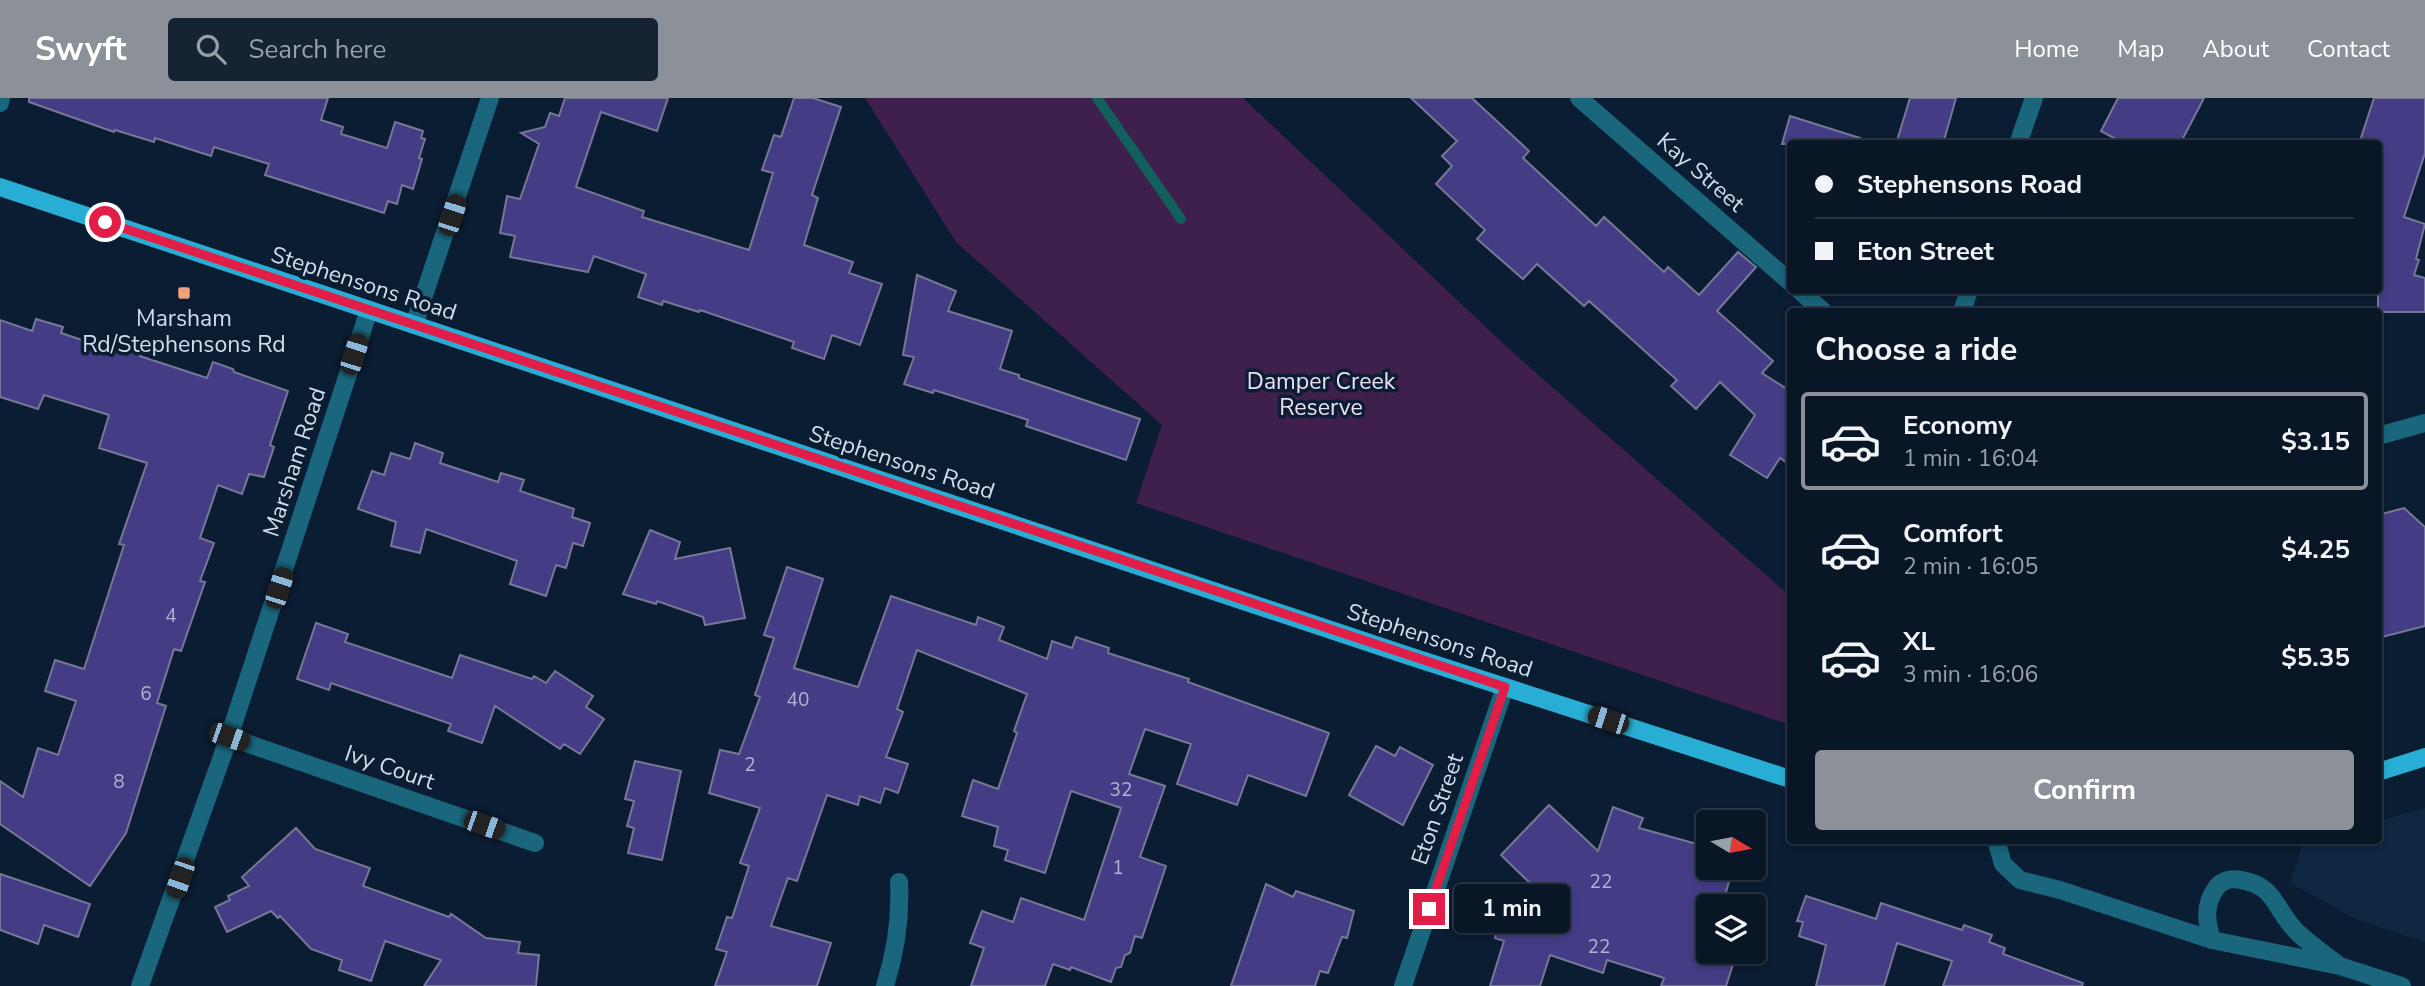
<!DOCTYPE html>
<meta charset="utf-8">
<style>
body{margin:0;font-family:"Nunito Sans",sans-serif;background:#162332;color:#f1f3f6;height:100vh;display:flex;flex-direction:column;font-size:26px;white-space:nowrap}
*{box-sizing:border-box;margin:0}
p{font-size:23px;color:#989fa7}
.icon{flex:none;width:38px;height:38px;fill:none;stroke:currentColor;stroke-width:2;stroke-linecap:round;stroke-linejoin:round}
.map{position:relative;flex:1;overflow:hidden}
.details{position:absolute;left:1787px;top:210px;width:595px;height:536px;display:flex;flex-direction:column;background:#081626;border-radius:7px;box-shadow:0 4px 10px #0003,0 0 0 2px #293543}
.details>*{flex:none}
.banner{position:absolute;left:1787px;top:42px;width:595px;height:154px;border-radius:7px;box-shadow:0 4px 10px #0003,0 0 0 2px #293543;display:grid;align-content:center;height:154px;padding:0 28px;background:#081626}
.needle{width:46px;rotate:100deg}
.fabs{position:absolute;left:1696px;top:712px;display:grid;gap:14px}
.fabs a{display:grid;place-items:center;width:70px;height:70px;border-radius:7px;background:#081626;box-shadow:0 4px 10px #0003,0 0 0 2px #293543;font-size:35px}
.end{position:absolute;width:32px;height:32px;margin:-16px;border:9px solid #e11d48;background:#fff;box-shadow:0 0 0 4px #fff}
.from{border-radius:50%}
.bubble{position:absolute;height:49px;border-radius:7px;background:#081626;box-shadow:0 4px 10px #0003,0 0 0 2px #293543;font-size:23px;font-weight:700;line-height:49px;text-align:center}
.car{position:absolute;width:21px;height:42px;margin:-21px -10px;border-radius:9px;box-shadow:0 0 5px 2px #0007;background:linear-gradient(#222 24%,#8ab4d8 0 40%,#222 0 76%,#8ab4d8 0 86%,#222 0)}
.banner b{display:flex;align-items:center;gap:24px;height:66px;font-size:26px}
.banner b+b{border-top:2px solid #293543}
.banner i{width:18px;height:18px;background:#f1f3f6}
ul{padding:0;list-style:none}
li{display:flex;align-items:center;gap:21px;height:98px;margin:0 14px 10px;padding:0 14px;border:4px solid transparent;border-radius:7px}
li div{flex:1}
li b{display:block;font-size:26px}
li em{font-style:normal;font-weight:700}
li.active{border-color:#8c9099}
li>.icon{width:63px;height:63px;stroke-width:1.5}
h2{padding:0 28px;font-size:32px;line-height:84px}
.action{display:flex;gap:14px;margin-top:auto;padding:14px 28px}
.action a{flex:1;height:80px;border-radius:7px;background:#8c9099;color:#fff;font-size:28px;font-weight:700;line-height:80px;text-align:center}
header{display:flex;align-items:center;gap:42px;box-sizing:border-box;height:98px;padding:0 35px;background:#8c9099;color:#fff}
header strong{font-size:33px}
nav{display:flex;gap:38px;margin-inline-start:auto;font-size:24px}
.search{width:490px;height:63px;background:#162332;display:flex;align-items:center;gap:18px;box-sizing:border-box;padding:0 24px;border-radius:7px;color:#989fa7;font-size:26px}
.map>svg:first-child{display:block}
.built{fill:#102741}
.green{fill:#3f204d}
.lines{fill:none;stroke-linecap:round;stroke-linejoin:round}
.stream{stroke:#12605e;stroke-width:10}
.building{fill:#443d86;stroke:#777796;stroke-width:2}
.minor{stroke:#19667d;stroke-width:18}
.primary{stroke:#28aed4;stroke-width:18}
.route{stroke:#e11d48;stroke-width:9}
.poi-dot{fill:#f1a27b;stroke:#0b1d32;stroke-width:2.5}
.labels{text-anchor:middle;stroke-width:7;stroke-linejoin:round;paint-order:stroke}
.number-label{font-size:19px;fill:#aeb5d2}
.street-label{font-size:23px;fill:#d1ddec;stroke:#0b1d32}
.poi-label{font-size:23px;fill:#d1ddec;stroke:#0b1d32}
.park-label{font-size:23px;fill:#ecdff2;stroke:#0b1d32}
</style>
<header>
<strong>Swyft</strong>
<div class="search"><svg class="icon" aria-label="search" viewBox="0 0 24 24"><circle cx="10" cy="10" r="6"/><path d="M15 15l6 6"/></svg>Search here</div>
<nav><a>Home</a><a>Map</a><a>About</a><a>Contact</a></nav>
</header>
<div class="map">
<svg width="2425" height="888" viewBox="0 0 2425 888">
<rect width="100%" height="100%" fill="#0b1d32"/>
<!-- built -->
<path class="built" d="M 2425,710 L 2425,844 L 2358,822 L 2290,785 L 2303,745 L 2314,742 L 2378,742 L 2378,723 Z"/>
<!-- green -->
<path class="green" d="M 865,0 L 1243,0 L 1510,252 L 1790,498 L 1790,627 L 1136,405 L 1162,327 L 956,144 Z"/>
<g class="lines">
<!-- stream -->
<path class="stream" d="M 1097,0 L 1181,121"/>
</g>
<!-- building -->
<path class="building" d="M 29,0 L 328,0 L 321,22 L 343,29 L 341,36 L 387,50 L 395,24 L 423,33 L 421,40 L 425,41 L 419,60 L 422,61 L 413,91 L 402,87 L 397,106 L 388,103 L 384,115 L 265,77 L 269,66 L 214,49 L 211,58 L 155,40 L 154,44 L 115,32 L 114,34 L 29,4 Z
M 565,0 L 668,0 L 657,33 L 601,14 L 576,89 L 644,113 L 642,119 L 749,152 L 773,75 L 762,72 L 774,37 L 781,39 L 794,0 L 813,0 L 841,9 L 812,97 L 818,100 L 804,147 L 853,164 L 849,175 L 882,186 L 860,247 L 832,237 L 824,261 L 792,250 L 794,244 L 700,212 L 699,214 L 663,203 L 662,207 L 638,199 L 646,176 L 594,158 L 588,174 L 510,159 L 515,138 L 500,135 L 507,98 L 520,101 L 539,46 L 521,35 L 545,29 L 550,15 L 559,18 Z
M 1411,0 L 1472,0 L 1529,53 L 1523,60 L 1596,128 L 1604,119 L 1664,174 L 1668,169 L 1699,197 L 1738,154 L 1756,169 L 1717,213 L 1773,263 L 1762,275 L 1790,293 L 1790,367 L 1780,360 L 1767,380 L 1730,357 L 1755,317 L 1720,284 L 1696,311 L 1671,288 L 1677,282 L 1589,203 L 1584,208 L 1537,166 L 1523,181 L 1477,141 L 1485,132 L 1436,86 L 1452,68 L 1442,58 L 1457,43 Z
M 1910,0 L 1956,0 L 1943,46 L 1896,46 Z
M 2118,0 L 2204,0 L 2180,46 L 2125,46 L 2101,33 Z
M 2374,0 L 2425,0 L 2425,55 L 2404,119 L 2425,126 L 2416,161 L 2419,162 L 2414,177 L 2425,180 L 2425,214 L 2378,214 L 2378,46 L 2359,46 Z
M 1790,18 L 1860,40 L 1859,46 L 1782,46 Z
M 917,177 L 956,193 L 948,213 L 1012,233 L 1000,271 L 1019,277 L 1019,280 L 1140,321 L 1126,362 L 1026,328 L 1028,322 L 934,292 L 933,295 L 904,286 L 914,259 L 903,257 Z
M 36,221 L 63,229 L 61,235 L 112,252 L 115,244 L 142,252 L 140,258 L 207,280 L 213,264 L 233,271 L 234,274 L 288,293 L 270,347 L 274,349 L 264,379 L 249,376 L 242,396 L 218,387 L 200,440 L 214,445 L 200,483 L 205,484 L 181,553 L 174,551 L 157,605 L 166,608 L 126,735 L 90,788 L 0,726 L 0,683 L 23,699 L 38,650 L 58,657 L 76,603 L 45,593 L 55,562 L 84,571 L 124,447 L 119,446 L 147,365 L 99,350 L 109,317 L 44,297 L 38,311 L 0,299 L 0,222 L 32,233 Z
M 415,345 L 443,355 L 440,365 L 498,384 L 501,375 L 524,382 L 520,393 L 574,411 L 572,419 L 590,425 L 583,448 L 573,445 L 566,470 L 556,467 L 546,498 L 510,486 L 517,463 L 426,431 L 420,455 L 391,448 L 396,424 L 358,411 L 372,373 L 384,377 L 391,355 L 410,361 Z
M 2404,410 L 2425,429 L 2425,528 L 2378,540 L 2378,417 Z
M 650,432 L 680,444 L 675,461 L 730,450 L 745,520 L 705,527 L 703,519 L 657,503 L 656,506 L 623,496 Z
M 787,469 L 823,481 L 794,570 L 858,589 L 891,498 L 976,527 L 978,519 L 1004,529 L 999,542 L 1047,561 L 1052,543 L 1072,550 L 1076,539 L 1109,550 L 1108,555 L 1189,581 L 1188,584 L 1329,635 L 1306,698 L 1248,677 L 1237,707 L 1177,686 L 1191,646 L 1145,631 L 1129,676 L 1165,688 L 1140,759 L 1166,768 L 1142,840 L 1135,838 L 1130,855 L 1125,857 L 1121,869 L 1116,870 L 1111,884 L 1071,869 L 1070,872 L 1053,866 L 1045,888 L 971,888 L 984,850 L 970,845 L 982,813 L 1013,824 L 1021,800 L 1084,822 L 1121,710 L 1071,693 L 1045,775 L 1005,762 L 1008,752 L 994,748 L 998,729 L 962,718 L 973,682 L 998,691 L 1017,635 L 1014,633 L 1027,596 L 917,552 L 897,611 L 903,614 L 886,659 L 908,666 L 898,695 L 885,690 L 880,705 L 860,698 L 858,707 L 827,697 L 797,783 L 788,780 L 771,828 L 831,845 L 817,888 L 715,888 L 727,854 L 716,851 L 727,819 L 732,820 L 749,768 L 740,765 L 760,710 L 709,695 L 720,652 L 739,656 L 760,599 L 755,597 L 774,540 L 764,537 Z
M 316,525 L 348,536 L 345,544 L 452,580 L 460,557 L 532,581 L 534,578 L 546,585 L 555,573 L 593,598 L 586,609 L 604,621 L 580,656 L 564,646 L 560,651 L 495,608 L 482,645 L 448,633 L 451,626 L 331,585 L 329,592 L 297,581 Z
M 1376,648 L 1395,658 L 1400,649 L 1433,667 L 1403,727 L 1349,697 Z
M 635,663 L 681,673 L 662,762 L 628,755 L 634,730 L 627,728 L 634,703 L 625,701 Z
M 1549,707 L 1598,753 L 1613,709 L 1643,720 L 1639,730 L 1708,749 L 1708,770 L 1732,773 L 1722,808 L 1708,808 L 1708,854 L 1737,854 L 1726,888 L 1661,888 L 1664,880 L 1607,862 L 1603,875 L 1550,857 L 1540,888 L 1490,888 L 1504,843 L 1495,840 L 1496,836 L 1472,827 L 1485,792 L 1567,821 L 1501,757 Z
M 296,730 L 315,751 L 370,770 L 363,788 L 449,819 L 451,816 L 486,840 L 520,844 L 518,855 L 539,857 L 536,888 L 424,888 L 441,862 L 385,843 L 371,883 L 339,872 L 342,862 L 311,851 L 280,818 L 278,820 L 271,813 L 227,834 L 215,809 L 230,802 L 228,798 L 249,788 L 242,779 Z
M 0,776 L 90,806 L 78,839 L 44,827 L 38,846 L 0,832 Z
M 1266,786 L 1293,799 L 1296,793 L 1354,813 L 1347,840 L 1342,839 L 1328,875 L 1320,873 L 1315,888 L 1231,888 Z
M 1806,798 L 1876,821 L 1881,805 L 1962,832 L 1964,827 L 1992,837 L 1989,844 L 2005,850 L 2003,856 L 2083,885 L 2082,888 L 1943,888 L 1952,863 L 1897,845 L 1884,888 L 1816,888 L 1826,847 L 1799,838 L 1803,824 L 1797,823 Z"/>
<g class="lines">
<!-- minor -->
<path class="minor" d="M 1579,0 L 1790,184
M 0,5 L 1,0
M 2018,46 L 2034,0
M 1799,192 L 1824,214
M 1962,214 L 1969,192
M 414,227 L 490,0
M 2378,338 L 2425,325
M 229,639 L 535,745
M 1996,742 L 2003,766 L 2020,782 L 2060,792 L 2212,842 L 2340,868 L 2402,888
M 2212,842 C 2206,823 2204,807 2216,790 C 2222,782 2232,780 2241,782 C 2277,788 2274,812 2298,835 C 2310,846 2324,856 2337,866
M 140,888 L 229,639 L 369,212
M 885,888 C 896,853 901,821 899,784
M 1403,888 L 1505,589"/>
<!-- primary -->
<path class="primary" d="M 0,89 L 1409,558 L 1790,681
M 2378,674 L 2425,659"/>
</g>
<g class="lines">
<!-- route -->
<path class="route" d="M 105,124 L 1505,589 L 1429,811"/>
</g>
<!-- markers -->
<rect class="poi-dot" x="177" y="188" width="14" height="14" rx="3.5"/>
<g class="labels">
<!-- number labels -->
<g class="number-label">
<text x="171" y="524">4</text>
<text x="146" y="602">6</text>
<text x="798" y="608">40</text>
<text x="750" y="673">2</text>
<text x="119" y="690">8</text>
<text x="1121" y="698">32</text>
<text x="1118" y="776">1</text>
<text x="1601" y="790">22</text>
<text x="1599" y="855">22</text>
</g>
<!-- street labels -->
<g class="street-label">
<text transform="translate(1701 74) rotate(41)" y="8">Kay Street</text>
<text transform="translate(364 185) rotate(18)" y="8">Stephensons Road</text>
<text transform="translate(294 364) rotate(-72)" y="8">Marsham Road</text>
<text transform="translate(902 364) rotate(18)" y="8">Stephensons Road</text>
<text transform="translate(1440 542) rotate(18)" y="8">Stephensons Road</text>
<text transform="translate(390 669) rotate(19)" y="8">Ivy Court</text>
<text transform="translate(1437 711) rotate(-71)" y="8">Eton Street</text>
</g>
<!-- poi labels -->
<g class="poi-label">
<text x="184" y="228">Marsham<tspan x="184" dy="26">Rd/Stephensons Rd</tspan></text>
</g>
<!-- park labels -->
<g class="park-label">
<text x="1321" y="291">Damper Creek<tspan x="1321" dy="26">Reserve</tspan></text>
</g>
</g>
</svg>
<div class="fabs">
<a><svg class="needle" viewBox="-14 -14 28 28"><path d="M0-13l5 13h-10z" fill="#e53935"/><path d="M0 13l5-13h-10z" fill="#989fa7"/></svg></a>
<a><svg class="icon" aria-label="layers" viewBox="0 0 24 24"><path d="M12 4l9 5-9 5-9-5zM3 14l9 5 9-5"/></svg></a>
</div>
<i class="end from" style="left:105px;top:124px"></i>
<i class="end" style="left:1429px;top:811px"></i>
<div class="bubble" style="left:1454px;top:786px;width:116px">1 min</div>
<i class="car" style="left:452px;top:117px;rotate:18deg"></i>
<i class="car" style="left:354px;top:256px;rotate:18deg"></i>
<i class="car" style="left:279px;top:490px;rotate:18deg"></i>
<i class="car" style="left:1608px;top:622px;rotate:288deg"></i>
<i class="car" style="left:229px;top:639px;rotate:109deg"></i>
<i class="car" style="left:484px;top:727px;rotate:109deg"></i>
<i class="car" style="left:180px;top:780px;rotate:199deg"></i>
<div class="banner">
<b><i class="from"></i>Stephensons Road</b>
<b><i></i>Eton Street</b>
</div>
<section class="details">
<h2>Choose a ride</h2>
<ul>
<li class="active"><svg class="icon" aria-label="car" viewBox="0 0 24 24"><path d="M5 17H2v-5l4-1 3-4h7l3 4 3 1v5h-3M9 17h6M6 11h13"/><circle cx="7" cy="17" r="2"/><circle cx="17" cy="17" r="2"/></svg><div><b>Economy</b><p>1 min · 16:04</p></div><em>$3.15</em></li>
<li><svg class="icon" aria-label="car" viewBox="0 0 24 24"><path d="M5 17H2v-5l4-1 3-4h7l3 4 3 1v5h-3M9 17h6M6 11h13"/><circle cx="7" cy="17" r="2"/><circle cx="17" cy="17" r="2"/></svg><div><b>Comfort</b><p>2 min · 16:05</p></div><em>$4.25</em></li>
<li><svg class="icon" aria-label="car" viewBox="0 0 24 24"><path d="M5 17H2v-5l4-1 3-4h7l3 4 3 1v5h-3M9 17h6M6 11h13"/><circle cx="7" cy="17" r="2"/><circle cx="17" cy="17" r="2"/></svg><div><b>XL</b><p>3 min · 16:06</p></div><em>$5.35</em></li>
</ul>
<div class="action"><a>Confirm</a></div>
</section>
</div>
